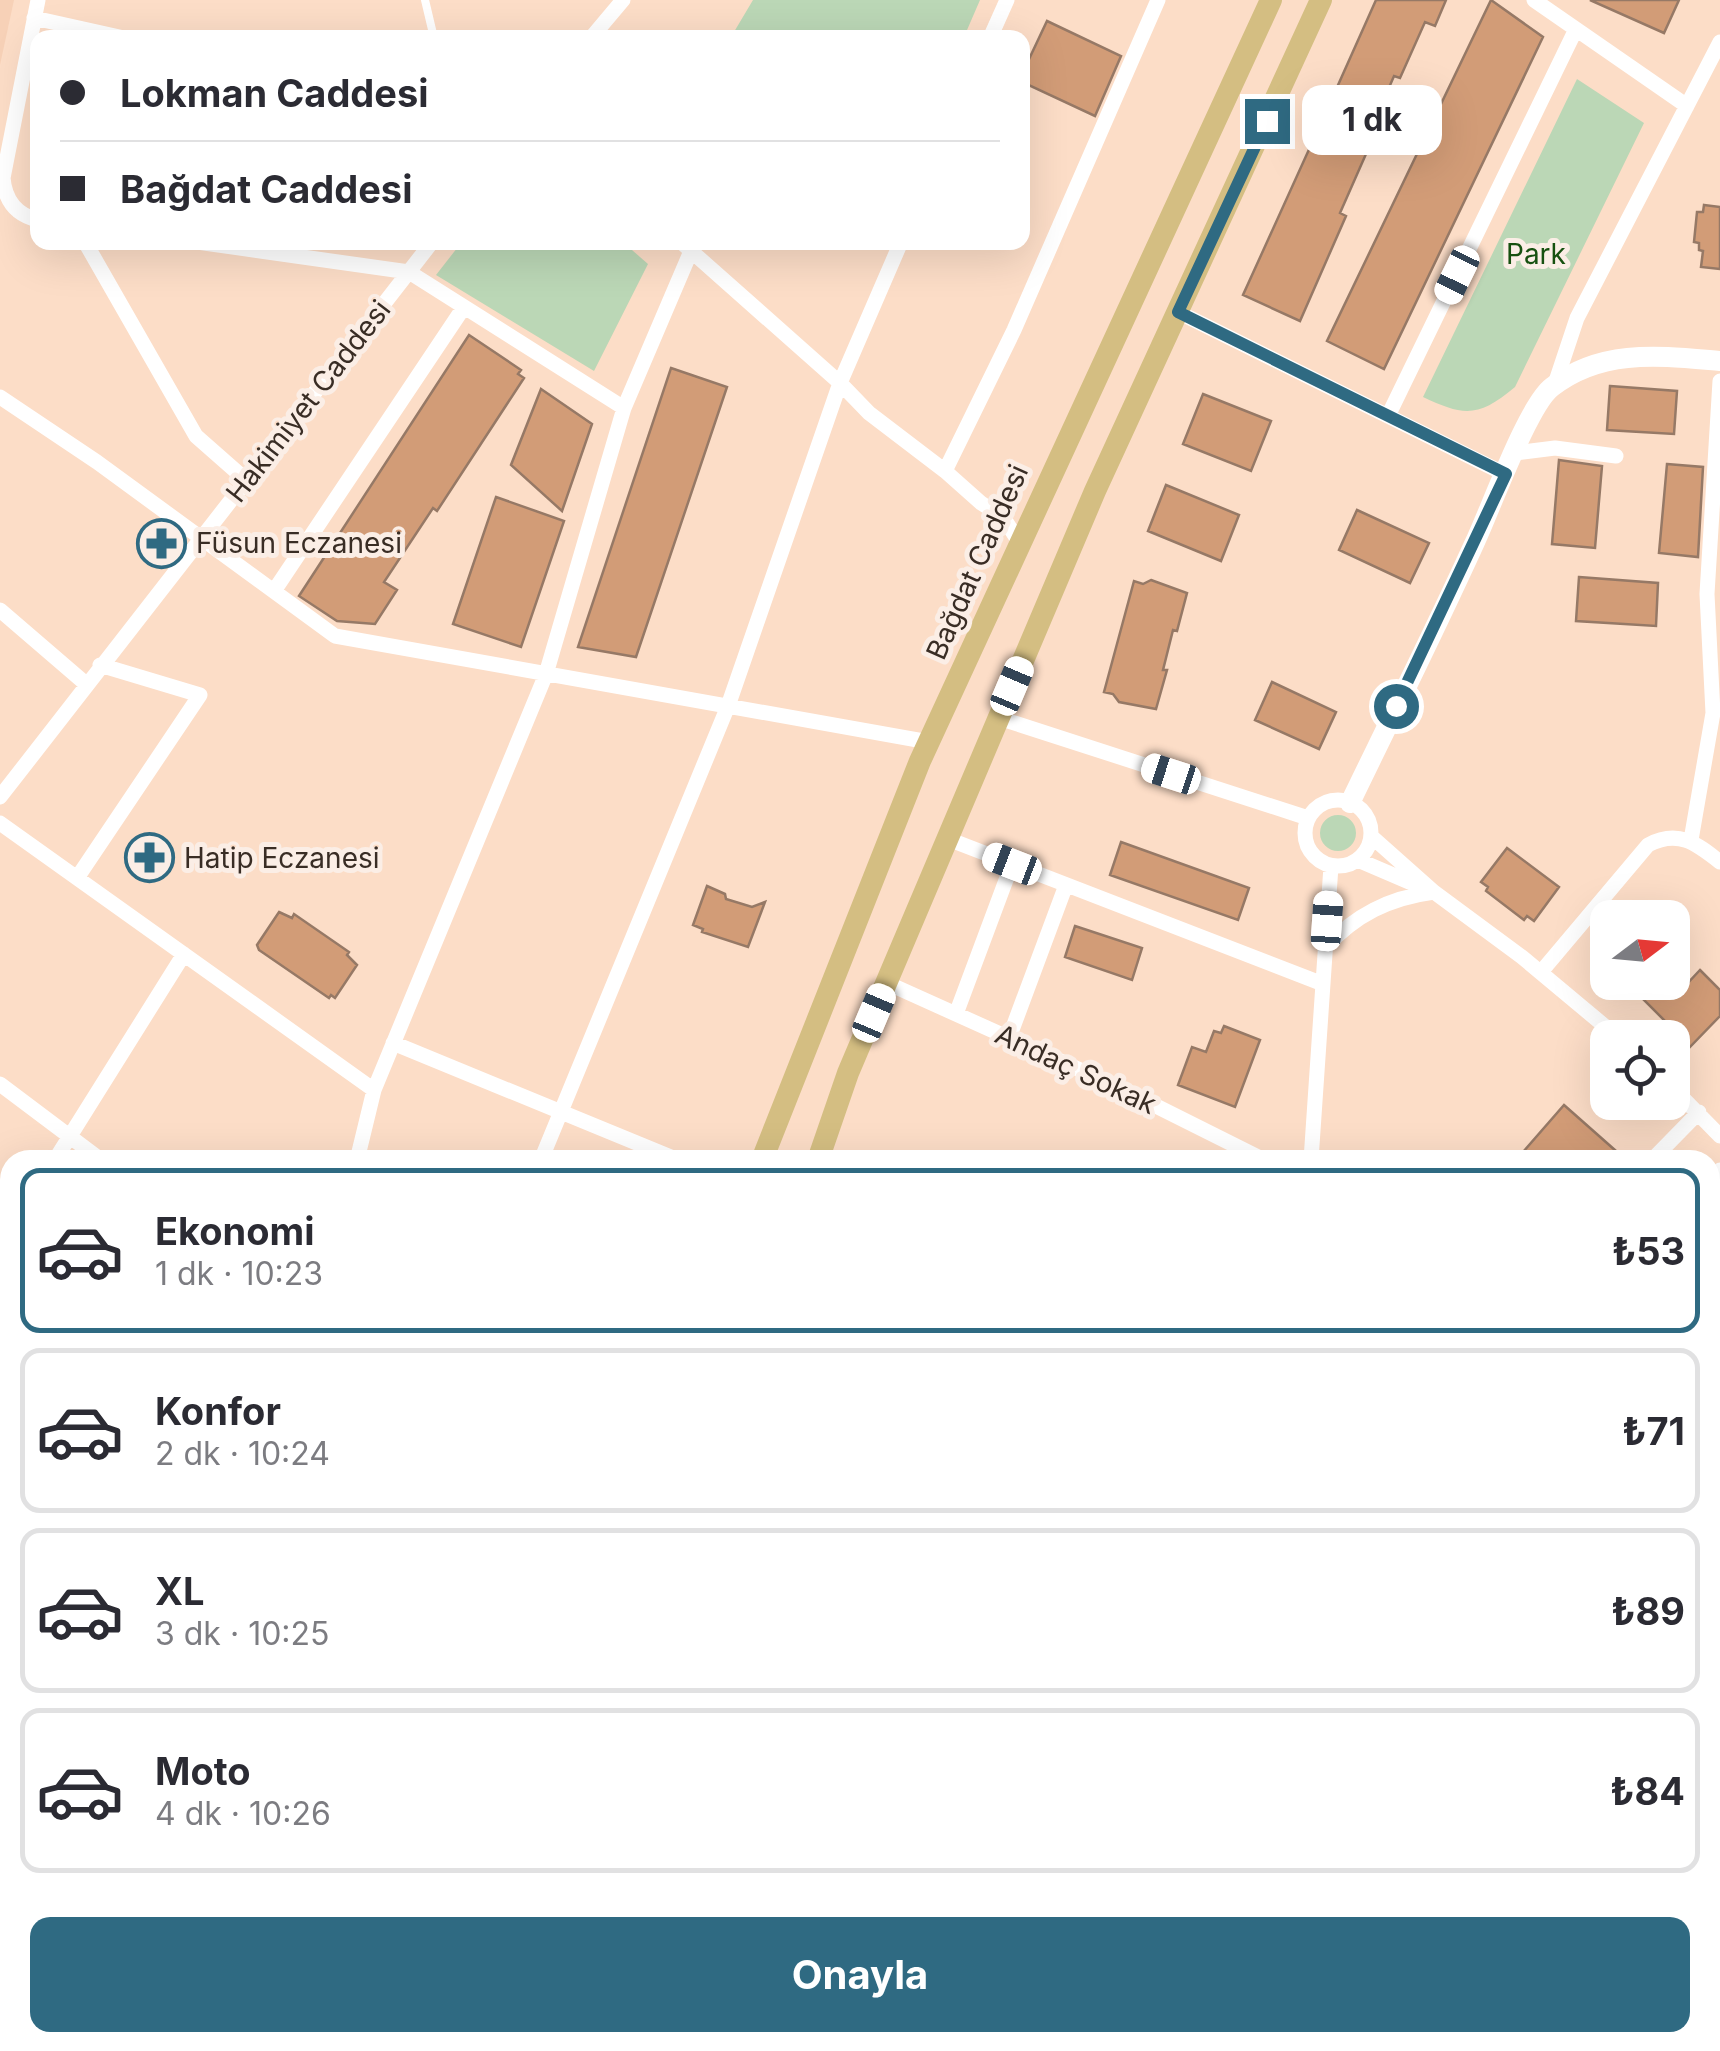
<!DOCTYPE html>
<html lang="tr">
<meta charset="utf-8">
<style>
body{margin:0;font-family:Inter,sans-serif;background:#f7f7f7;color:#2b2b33;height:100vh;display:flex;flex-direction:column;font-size:38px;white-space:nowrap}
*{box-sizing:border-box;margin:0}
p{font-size:32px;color:#7c7c81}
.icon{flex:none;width:55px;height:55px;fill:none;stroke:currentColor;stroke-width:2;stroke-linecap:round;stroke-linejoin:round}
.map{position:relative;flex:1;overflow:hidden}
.side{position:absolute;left:0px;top:1150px;width:1720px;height:902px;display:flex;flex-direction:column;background:#fff;border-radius:30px 30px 0 0;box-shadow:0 10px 40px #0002}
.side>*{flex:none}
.hud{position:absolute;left:30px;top:30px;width:1000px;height:220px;border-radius:20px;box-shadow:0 10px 40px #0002;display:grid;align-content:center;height:220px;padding:0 30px;background:#fff}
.needle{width:65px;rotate:74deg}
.tools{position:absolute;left:1590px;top:900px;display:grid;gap:20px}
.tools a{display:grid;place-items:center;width:100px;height:100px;border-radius:20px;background:#fff;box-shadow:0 10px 40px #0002;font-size:50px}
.end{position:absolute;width:45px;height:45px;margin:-22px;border:12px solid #2f6a82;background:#fff;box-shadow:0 0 0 5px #fff}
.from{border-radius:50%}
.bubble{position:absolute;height:70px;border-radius:20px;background:#fff;box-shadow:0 10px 40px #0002;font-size:32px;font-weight:700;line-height:70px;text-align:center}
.car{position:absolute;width:30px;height:60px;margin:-30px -15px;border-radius:12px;box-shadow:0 0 8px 2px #0007;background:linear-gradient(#fff 24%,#345 0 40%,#fff 0 76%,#345 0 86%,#fff 0)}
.hud b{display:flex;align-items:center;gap:35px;height:95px;font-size:38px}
.hud b+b{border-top:2px solid #e1e1e2}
.hud i{width:25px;height:25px;background:#2b2b33}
ul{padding:18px 0 0;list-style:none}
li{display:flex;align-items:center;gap:30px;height:165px;margin:0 20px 15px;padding:0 10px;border:5px solid #e1e1e2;border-radius:20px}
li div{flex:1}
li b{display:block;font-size:38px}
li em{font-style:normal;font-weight:700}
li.selected{border-color:#2f6a82}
li>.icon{width:90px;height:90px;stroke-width:1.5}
.action{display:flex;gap:20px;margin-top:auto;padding:20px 30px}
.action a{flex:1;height:115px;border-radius:20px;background:#2f6a82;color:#fff;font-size:40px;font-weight:700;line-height:115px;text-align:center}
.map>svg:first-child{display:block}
.built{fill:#f7d1b7}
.green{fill:#bbd7b6}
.building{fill:#d29c77;stroke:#967966;stroke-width:2.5}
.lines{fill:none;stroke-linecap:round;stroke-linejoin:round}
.lane{stroke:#fff;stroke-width:8}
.street{stroke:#fff;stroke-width:15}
.secondary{stroke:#fff;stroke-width:20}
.primary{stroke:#d4be82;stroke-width:22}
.route{stroke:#2f6a82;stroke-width:12}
.labels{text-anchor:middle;stroke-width:10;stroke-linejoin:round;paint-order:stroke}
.park-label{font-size:28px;fill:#175110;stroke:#fbeee6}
.street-label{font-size:28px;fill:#392d25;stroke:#fbeee6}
.poi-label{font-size:28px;fill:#392d25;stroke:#fbeee6;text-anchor:start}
</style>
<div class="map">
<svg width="1720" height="2051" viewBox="0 0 1720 2051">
<rect width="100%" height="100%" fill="#fcddc7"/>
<!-- built -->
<path class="built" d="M 0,0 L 14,0 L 0,65 Z"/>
<!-- green -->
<path class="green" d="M 753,0 L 980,0 L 964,37 L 731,37 Z
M 1577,79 L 1644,123 L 1515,387 C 1479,417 1465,417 1423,397 Z
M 461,243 L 624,243 L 648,264 L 594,371 L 436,275 Z
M1320 833a18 18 0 1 1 36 0a18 18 0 1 1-36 0Z
M 881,2043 L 939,2043 L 936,2051 L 891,2051 Z"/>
<!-- building -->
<path class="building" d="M 1376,0 L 1446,0 L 1435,26 L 1425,22 L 1400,78 L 1394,76 L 1372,127 L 1326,112 Z
M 1491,0 L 1543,37 L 1384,369 L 1327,341 Z
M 1590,0 L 1679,0 L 1664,33 Z
M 1047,21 L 1121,56 L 1095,116 L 1022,82 L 1022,74 Z
M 1316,134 L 1366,154 L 1340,213 L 1346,216 L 1300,321 L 1243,295 Z
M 1704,205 L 1720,207 L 1720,269 L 1701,267 L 1703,251 L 1699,250 L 1699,243 L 1694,242 L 1697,212 L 1703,212 Z
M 469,335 L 521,370 L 518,374 L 524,378 L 437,511 L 433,508 L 384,582 L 397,590 L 375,624 L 337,621 L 299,596 Z
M 671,368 L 727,387 L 636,657 L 578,647 Z
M 1610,386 L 1677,391 L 1674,434 L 1607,430 Z
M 541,389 L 592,424 L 562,511 L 511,465 Z
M 1203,394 L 1271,421 L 1251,471 L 1183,444 Z
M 1559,460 L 1602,466 L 1595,548 L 1552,544 Z
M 1667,464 L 1703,467 L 1698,557 L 1659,553 Z
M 1166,485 L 1239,515 L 1221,561 L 1148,531 Z
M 496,497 L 564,521 L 521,647 L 453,624 Z
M 1357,510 L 1429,543 L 1410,583 L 1339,550 Z
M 1579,577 L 1658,583 L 1656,626 L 1576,621 Z
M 1151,580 L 1187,593 L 1177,631 L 1173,630 L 1163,670 L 1167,670 L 1156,709 L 1119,702 L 1113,694 L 1104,692 L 1134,581 L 1143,584 Z
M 1272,682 L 1336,712 L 1319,749 L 1255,720 Z
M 1121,842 L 1249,888 L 1238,920 L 1110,875 Z
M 1507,848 L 1559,887 L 1534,921 L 1527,916 L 1524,920 L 1486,891 L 1488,887 L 1481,882 Z
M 707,886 L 725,894 L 726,899 L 752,907 L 765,902 L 748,947 L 702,932 L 703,929 L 693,925 Z
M 279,912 L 292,918 L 294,914 L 349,952 L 347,955 L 357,965 L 335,998 L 331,995 L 329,998 L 259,950 L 257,945 Z
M 1075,926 L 1142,948 L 1132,980 L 1065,957 Z
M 1700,970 L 1720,990 L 1720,1016 L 1688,1049 L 1670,1031 L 1673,1029 L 1626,982 L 1679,982 L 1684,987 Z
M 1224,1026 L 1260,1040 L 1235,1107 L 1178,1085 L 1192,1047 L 1206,1052 L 1214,1031 L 1221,1033 Z
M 1564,1105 L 1616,1151 L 1609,1160 L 1516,1160 Z"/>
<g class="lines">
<!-- lane -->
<path class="lane" d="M 425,0 L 434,38"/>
<!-- street -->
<path class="street" d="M 1534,0 L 1687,106
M 34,18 L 124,38
M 591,38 L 623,0
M 990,38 L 1007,0
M 38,220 C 16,215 5,200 3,178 L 38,0
M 85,242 L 196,436 L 246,480
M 197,242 L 409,272 L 624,408
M 901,242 L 840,383 L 869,413 L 945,471 L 981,503 L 1003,517 L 1019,542
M 1178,312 L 1505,474
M 1555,384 L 1577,318 L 1720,42
M 0,397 L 97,462 L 335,636 L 929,742
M 1388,416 L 1576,29
M 1515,453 L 1555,448 L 1616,456
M 945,471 L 1014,330 L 1158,0
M 274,591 L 464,307
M 0,610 L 86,684
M 999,718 L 1308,818
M 0,797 L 432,242
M1305 833a33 33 0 1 1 66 0a33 33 0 1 1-66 0Z
M 0,823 L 374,1090
M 1371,836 L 1434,892 L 1522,957 L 1619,1038
M 948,839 L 1323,984
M 1691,840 L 1713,713 L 1707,594 L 1720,381
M 1358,860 L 1421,887
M 77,878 L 200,695 L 100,665
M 1325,948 C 1355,915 1389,898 1434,892
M 1541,972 L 1648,845 C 1678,829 1696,843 1720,862
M 887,983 L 1118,1087 L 1264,1160
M 956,1014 L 1012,864
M 1009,1038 L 1066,885
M 393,1043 L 678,1160
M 0,1084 L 101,1160
M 1672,1087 L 1720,1136
M 55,1160 L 184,954
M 357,1160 L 374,1090 L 546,674 L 624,408 L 691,251
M 541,1160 L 728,706 L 840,383 L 681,242
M 1311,1160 L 1331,866
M 1652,1160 L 1699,1112
M 1710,1180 L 1720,1170
M 0,1239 L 10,1225
M 0,1363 L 10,1370
M 0,1445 L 10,1451
M 0,1534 L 10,1519
M 1710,1537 L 1720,1527
M 1710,1636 L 1720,1626
M 0,1646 L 10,1647
M 1710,1694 L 1720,1703
M 0,1884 L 10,1869
M 1710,2024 L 1720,2034
M 305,2042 L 319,2051
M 840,2042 L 850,2051
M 75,2051 L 83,2042
M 570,2051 L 574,2042
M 762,2051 L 766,2042
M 975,2051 L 978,2042
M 1439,2051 L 1447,2042
M 1541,2051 L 1550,2042"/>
<!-- secondary -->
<path class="secondary" d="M 1350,803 C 1392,716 1435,630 1475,542 C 1491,508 1528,405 1552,387 C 1602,348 1661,356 1720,361
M 1053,2042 L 1063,2051
M 1114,2042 L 1123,2051"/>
<!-- primary -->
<path class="primary" d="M 762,1160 L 920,761 L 1271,0
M 818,1160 L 848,1073 L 1095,491 L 1321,0
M 427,2051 L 430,2042
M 497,2051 L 501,2042"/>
</g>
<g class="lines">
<!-- route -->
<path class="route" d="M 1267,121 L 1178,312 L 1506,474 L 1396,706"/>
</g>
<!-- icons -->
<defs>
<symbol id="pharmacy-ring" viewBox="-11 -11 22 22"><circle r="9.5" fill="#fbeee6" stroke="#2f6a82" stroke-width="1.5"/><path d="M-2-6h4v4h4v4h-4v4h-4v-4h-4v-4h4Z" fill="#2f6a82"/></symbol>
</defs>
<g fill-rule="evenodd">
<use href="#pharmacy-ring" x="134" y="516" width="55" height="55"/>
<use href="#pharmacy-ring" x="122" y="830" width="55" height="55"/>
</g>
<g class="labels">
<!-- park labels -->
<g class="park-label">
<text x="1536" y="264">Park</text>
</g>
<!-- street labels -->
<g class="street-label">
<text transform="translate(308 401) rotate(-52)" y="10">Hakimiyet Caddesi</text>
<text transform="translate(977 562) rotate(-66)" y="10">Bağdat Caddesi</text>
<text transform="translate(1076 1069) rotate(25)" y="10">Andaç Sokak</text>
</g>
<!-- poi labels -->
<g class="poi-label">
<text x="196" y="553">Füsun Eczanesi</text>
<text x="184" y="868">Hatip Eczanesi</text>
</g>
</g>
</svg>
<div class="tools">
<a><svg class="needle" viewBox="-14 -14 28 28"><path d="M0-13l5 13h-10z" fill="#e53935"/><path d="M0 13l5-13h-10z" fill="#7c7c81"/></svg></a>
<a><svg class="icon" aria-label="locate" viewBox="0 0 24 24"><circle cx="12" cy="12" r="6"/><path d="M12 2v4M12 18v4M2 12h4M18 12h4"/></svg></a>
</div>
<i class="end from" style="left:1396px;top:706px"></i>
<i class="end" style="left:1267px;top:121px"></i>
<div class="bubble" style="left:1302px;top:85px;width:140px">1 dk</div>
<i class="car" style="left:1457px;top:275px;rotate:206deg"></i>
<i class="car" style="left:1012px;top:686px;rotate:23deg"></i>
<i class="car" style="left:1171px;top:774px;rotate:288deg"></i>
<i class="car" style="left:1012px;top:864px;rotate:291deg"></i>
<i class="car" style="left:1327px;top:921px;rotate:4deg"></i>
<i class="car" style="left:874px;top:1013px;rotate:23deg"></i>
<div class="hud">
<b><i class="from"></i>Lokman Caddesi</b>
<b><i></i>Bağdat Caddesi</b>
</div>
<section class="side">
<ul>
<li class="selected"><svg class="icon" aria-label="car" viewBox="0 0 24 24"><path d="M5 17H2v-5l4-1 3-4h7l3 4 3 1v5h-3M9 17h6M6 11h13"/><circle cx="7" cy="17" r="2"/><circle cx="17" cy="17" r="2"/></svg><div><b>Ekonomi</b><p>1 dk · 10:23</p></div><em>₺53</em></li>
<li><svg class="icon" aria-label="car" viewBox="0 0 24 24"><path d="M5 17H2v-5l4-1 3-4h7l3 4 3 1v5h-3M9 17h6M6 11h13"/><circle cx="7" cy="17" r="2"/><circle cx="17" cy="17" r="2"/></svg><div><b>Konfor</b><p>2 dk · 10:24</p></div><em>₺71</em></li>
<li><svg class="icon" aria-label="car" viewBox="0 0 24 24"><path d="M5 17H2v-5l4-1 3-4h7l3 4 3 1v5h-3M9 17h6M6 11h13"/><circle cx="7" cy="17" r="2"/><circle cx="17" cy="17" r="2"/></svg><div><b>XL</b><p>3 dk · 10:25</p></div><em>₺89</em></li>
<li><svg class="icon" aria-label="car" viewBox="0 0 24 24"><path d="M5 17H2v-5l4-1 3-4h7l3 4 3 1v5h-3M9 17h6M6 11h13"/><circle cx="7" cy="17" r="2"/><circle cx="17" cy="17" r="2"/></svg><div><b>Moto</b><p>4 dk · 10:26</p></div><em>₺84</em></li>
</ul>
<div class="action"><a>Onayla</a></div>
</section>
</div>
